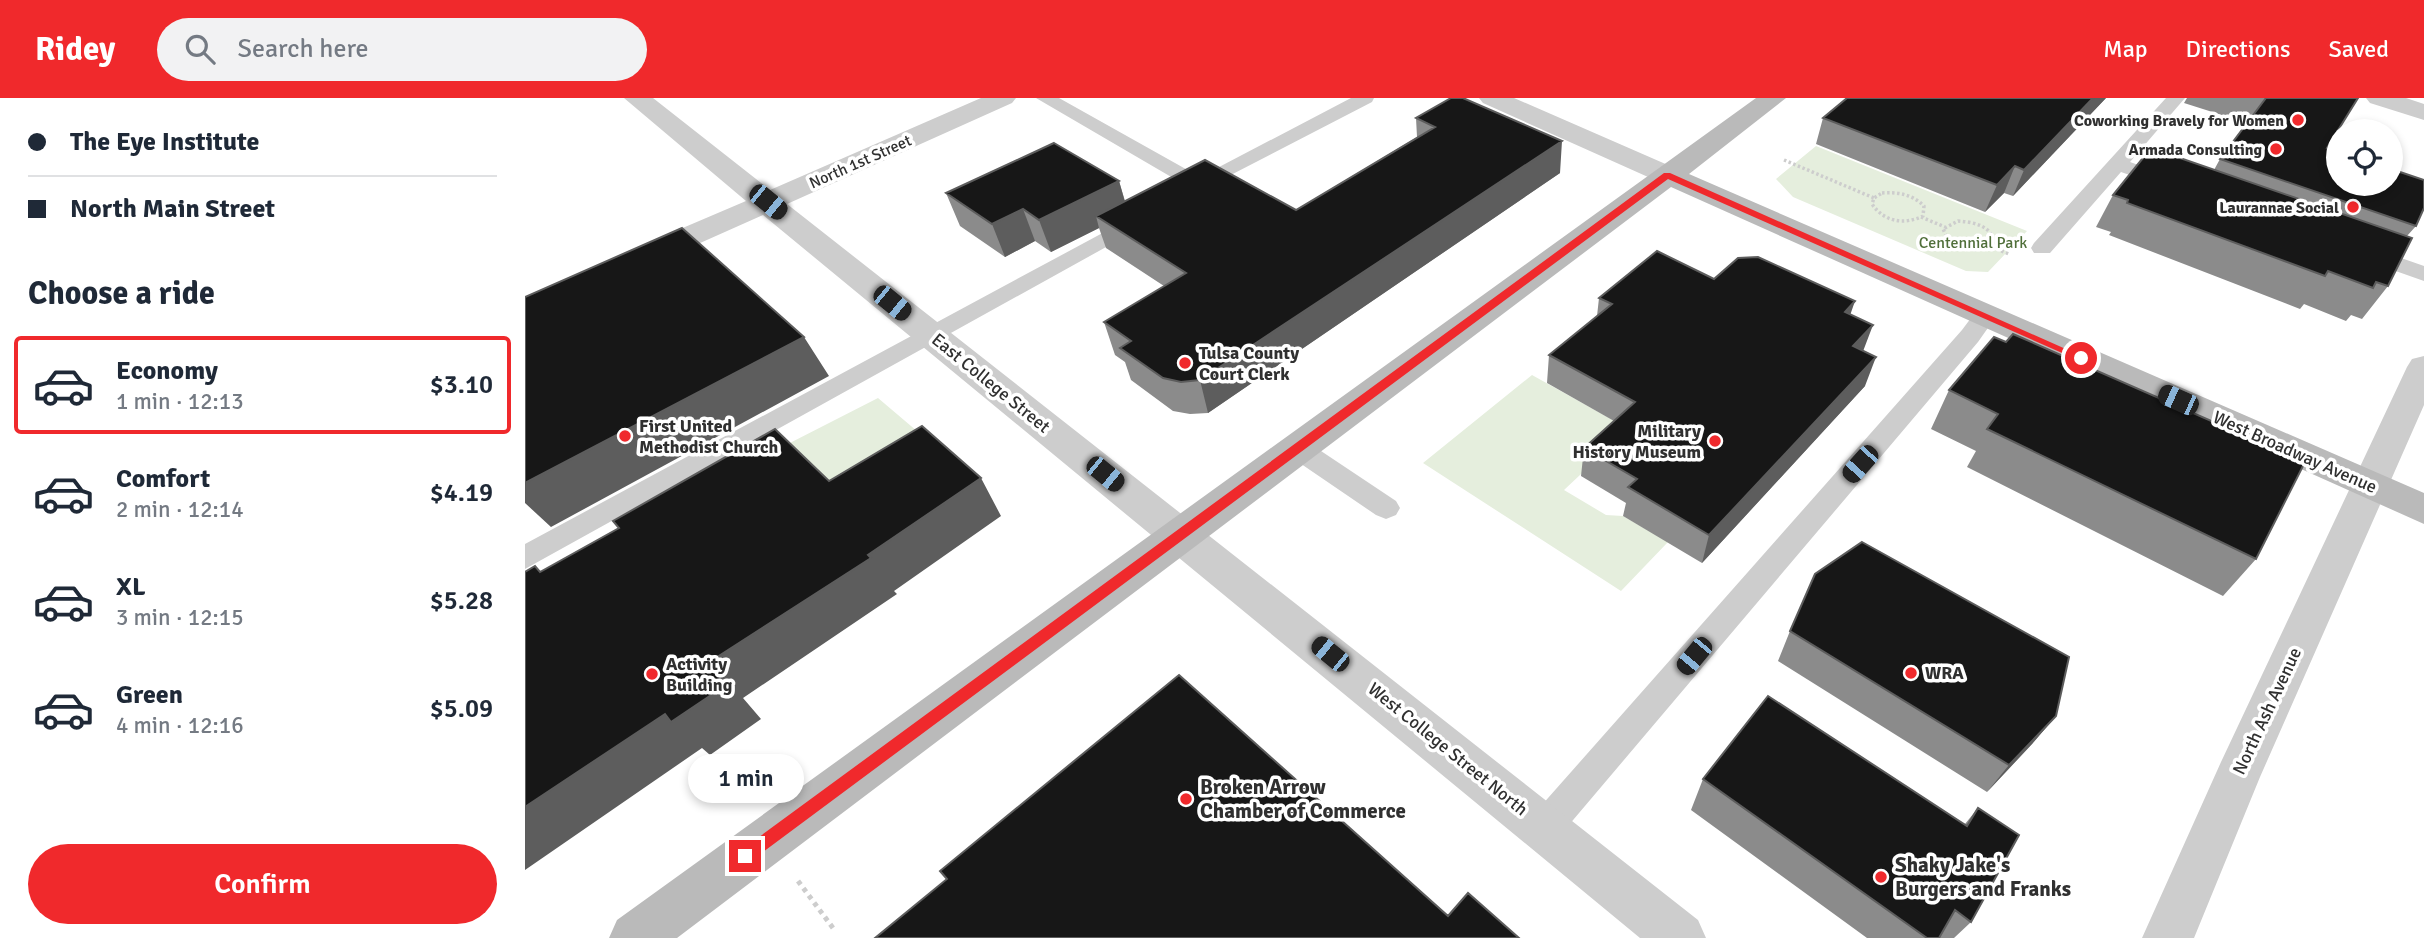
<!DOCTYPE html>
<meta charset="utf-8">
<style>
body{margin:0;font-family:Signika,sans-serif;background:#f2f2f3;color:#1f2937;height:100vh;display:flex;flex-direction:column;font-size:26px;white-space:nowrap}
*{box-sizing:border-box;margin:0}
p{font-size:23px;color:#747a83}
.icon{flex:none;width:38px;height:38px;fill:none;stroke:currentColor;stroke-width:2;stroke-linecap:round;stroke-linejoin:round}
.map{position:relative;flex:1;overflow:hidden}
.side{display:flex;flex-direction:column;background:#fff;width:525px}
.side>*{flex:none}
.top-card{display:grid;align-content:center;height:154px;padding:0 28px;background:#fff}
.tools{position:absolute;left:1801px;top:21px;display:grid;gap:14px}
.tools a{display:grid;place-items:center;width:77px;height:77px;border-radius:50%;background:#fff;box-shadow:0 4px 10px #0003;font-size:35px}
.end{position:absolute;width:32px;height:32px;margin:-16px;border:9px solid #f0292c;background:#fff;box-shadow:0 0 0 4px #fff}
.from{border-radius:50%}
.bubble{position:absolute;height:49px;border-radius:24px;background:#fff;box-shadow:0 4px 10px #0003;font-size:23px;font-weight:600;line-height:49px;text-align:center}
.car{position:absolute;width:21px;height:42px;margin:-21px -10px;border-radius:9px;box-shadow:0 0 5px 2px #0007;background:linear-gradient(#222 24%,#8ab4d8 0 40%,#222 0 76%,#8ab4d8 0 86%,#222 0)}
.top-card b{display:flex;align-items:center;gap:24px;height:66px;font-size:26px}
.top-card b+b{border-top:2px solid #e0e1e3}
.top-card i{width:18px;height:18px;background:#1f2937}
ul{padding:0;list-style:none}
li{display:flex;align-items:center;gap:21px;height:98px;margin:0 14px 10px;padding:0 14px;border:4px solid transparent;border-radius:7px}
li div{flex:1}
li b{display:block;font-size:26px}
li em{font-style:normal;font-weight:600}
li.active{border-color:#f0292c}
li>.icon{width:63px;height:63px;stroke-width:1.5}
h2{padding:0 28px;font-size:32px;line-height:84px}
.cta{display:flex;gap:14px;margin-top:auto;padding:14px 28px}
.cta a{flex:1;height:80px;border-radius:42px;background:#f0292c;color:#fff;font-size:28px;font-weight:600;line-height:80px;text-align:center}
header{display:flex;align-items:center;gap:42px;box-sizing:border-box;height:98px;padding:0 35px;background:#f0292c;color:#fff}
header strong{font-size:33px}
nav{display:flex;gap:38px;margin-inline-start:auto;font-size:24px}
.search{width:490px;height:63px;background:#f2f2f3;display:flex;align-items:center;gap:18px;box-sizing:border-box;padding:0 24px;border-radius:38px;color:#747a83;font-size:26px}
main{display:flex;flex:1;min-height:0}
.map>svg:first-child{display:block}
.green{fill:#e5eedd}
.lines{fill:none;stroke-linecap:round;stroke-linejoin:round}
.path-far1{stroke:#cdcdcd;stroke-width:3.5;stroke-dasharray:2.5 2.5;stroke-linecap:butt}
.path{stroke:#cdcdcd;stroke-width:5;stroke-dasharray:4.5 4.5;stroke-linecap:butt}
.lane{fill:#cdcdcd;fill-rule:evenodd}
.street{fill:#cdcdcd;fill-rule:evenodd}
.secondary{fill:#bababa;fill-rule:evenodd}
.wall{fill:#8b8b8b}
.shaded-wall{fill:#5d5d5d}
.building{fill:#171717;stroke:#5d5d5d;stroke-width:2}
.route{fill:#f0292c}
.poi-dot{fill:#f0292c;stroke:#fff;stroke-width:2.5}
.labels{text-anchor:middle;stroke-width:7;stroke-linejoin:round;paint-order:stroke}
.far-poi-label{font-size:16px;font-weight:bold;fill:#303030;stroke:#fff;text-anchor:end}
.far-street-label{font-size:16px;fill:#303030;stroke:#fff}
.far-park-label{font-size:16px;fill:#506f3a;stroke:#fff}
.poi-label{font-size:18px;font-weight:bold;fill:#303030;stroke:#fff;text-anchor:start}
.street-label{font-size:18px;fill:#303030;stroke:#fff}
.near-poi-label{font-size:21px;font-weight:bold;fill:#303030;stroke:#fff;text-anchor:start}
</style>
<header>
<strong>Ridey</strong>
<div class="search"><svg class="icon" aria-label="search" viewBox="0 0 24 24"><circle cx="10" cy="10" r="6"/><path d="M15 15l6 6"/></svg>Search here</div>
<nav><a>Map</a><a>Directions</a><a>Saved</a></nav>
</header>
<main>
<section class="side">
<div class="top-card">
<b><i class="from"></i>The Eye Institute</b>
<b><i></i>North Main Street</b>
</div>
<h2>Choose a ride</h2>
<ul>
<li class="active"><svg class="icon" aria-label="car" viewBox="0 0 24 24"><path d="M5 17H2v-5l4-1 3-4h7l3 4 3 1v5h-3M9 17h6M6 11h13"/><circle cx="7" cy="17" r="2"/><circle cx="17" cy="17" r="2"/></svg><div><b>Economy</b><p>1 min · 12:13</p></div><em>$3.10</em></li>
<li><svg class="icon" aria-label="car" viewBox="0 0 24 24"><path d="M5 17H2v-5l4-1 3-4h7l3 4 3 1v5h-3M9 17h6M6 11h13"/><circle cx="7" cy="17" r="2"/><circle cx="17" cy="17" r="2"/></svg><div><b>Comfort</b><p>2 min · 12:14</p></div><em>$4.19</em></li>
<li><svg class="icon" aria-label="car" viewBox="0 0 24 24"><path d="M5 17H2v-5l4-1 3-4h7l3 4 3 1v5h-3M9 17h6M6 11h13"/><circle cx="7" cy="17" r="2"/><circle cx="17" cy="17" r="2"/></svg><div><b>XL</b><p>3 min · 12:15</p></div><em>$5.28</em></li>
<li><svg class="icon" aria-label="car" viewBox="0 0 24 24"><path d="M5 17H2v-5l4-1 3-4h7l3 4 3 1v5h-3M9 17h6M6 11h13"/><circle cx="7" cy="17" r="2"/><circle cx="17" cy="17" r="2"/></svg><div><b>Green</b><p>4 min · 12:16</p></div><em>$5.09</em></li>
</ul>
<div class="cta"><a>Confirm</a></div>
</section>
<div class="map">
<svg width="1899" height="840" viewBox="0 0 1899 840">
<rect width="100%" height="100%" fill="#fff"/>
<!-- green -->
<path class="green" d="M 1291,48 L 1502,133 L 1463,174 L 1441,173 L 1268,99 L 1251,81 Z
M 1007,277 L 1104,331 L 1039,392 L 1081,417 L 1098,418 L 1143,444 L 1096,493 L 898,365 Z
M 353,300 L 419,356 L 321,411 L 257,349 Z"/>
<g class="lines">
<!-- path-far1 -->
<path class="path-far1" d="M 1259,62 L 1349,100
M 1357,95 C 1373,94 1387,96 1399,108 L 1398,118 C 1379,127 1359,124 1347,106 L 1349,100 Z
M 1396,119 L 1420,129
M 1433,123 C 1448,124 1470,128 1468,147 L 1448,152 L 1424,144 L 1418,131 Z
M 1467,149 L 1484,156"/>
<!-- path -->
<path class="path" d="M 186,668 L 213,702
M 273,783 L 308,830"/>
<!-- lane -->
<path class="lane" d="M 511,0 L 534,0 L 675,79 L 826,0 L 849,0 L 847,4 L 667,97 L 660,95 L 657,91 L 660,87 Z
M 1641,0 L 1660,0 L 1605,64 L 1650,80 L 1653,84 L 1650,88 L 1636,88 L 1596,74 L 1525,155 L 1509,155 L 1506,150 L 1509,145 Z
M 611,117 L 619,118 L 622,123 L 619,128 L 0,471 L 0,446 Z
M 1839,147 L 1899,168 L 1899,183 L 1831,159 L 1828,154 L 1831,149 Z
M 1460,209 L 1468,212 L 1472,217 L 1453,244 L 1032,741 L 1020,746 L 1008,741 L 1003,729 L 1008,717 L 1437,232 L 1452,212 Z
M 772,340 L 781,343 L 871,403 L 875,410 L 871,417 L 861,421 L 851,417 L 763,357 L 759,350 L 763,343 Z"/>
<!-- street -->
<path class="street" d="M 99,0 L 128,0 L 245,92 L 456,0 L 491,0 L 487,5 L 262,106 L 1173,822 L 1181,840 L 1115,840 L 238,117 L 128,166 L 117,168 L 106,166 L 102,159 L 106,152 L 221,103 Z
M 954,0 L 989,0 L 1152,71 L 1156,77 L 1152,83 L 1142,85 L 1132,83 L 958,5 Z
M 1841,0 L 1881,0 L 1899,6 L 1899,22 L 1845,5 Z
M 1899,258 L 1899,307 L 1735,679 L 1669,840 L 1617,840 L 1696,664 L 1882,269 L 1887,261 Z"/>
<!-- secondary -->
<path class="secondary" d="M 1231,0 L 1261,0 L 1164,76 L 1899,395 L 1899,426 L 1146,89 L 152,840 L 84,840 L 92,822 Z"/>
</g>
<!-- wall -->
<path class="wall" d="M 1581,0 L 1488,98 L 1479,95 L 1460,114 L 1291,46 L 1298,20 Z
M 1662,0 L 1833,0 L 1802,50 L 1891,128 L 1882,138 L 1863,188 L 1837,221 L 1826,217 L 1821,223 L 1779,206 L 1775,211 L 1584,137 L 1586,134 L 1571,129 L 1588,97 L 1689,72 L 1695,61 L 1722,25 L 1659,5 Z
M 891,20 L 1035,75 L 683,315 L 665,316 L 648,313 L 606,282 L 600,264 L 590,257 L 579,224 L 639,188 L 581,150 L 574,130 L 526,154 L 510,143 L 480,159 L 435,128 L 421,95 L 594,83 L 600,103 L 771,112 L 892,39 Z
M 1189,181 L 1326,216 L 1338,253 L 1340,288 L 1177,465 L 1098,418 L 1101,405 L 1056,378 L 1059,350 L 1089,323 L 1022,285 L 1024,257 L 1072,218 L 1074,200 Z
M 1469,239 L 1731,461 L 1698,498 L 1442,369 L 1451,353 L 1406,331 L 1424,292 Z
M 1265,533 L 1531,618 L 1507,646 L 1462,694 L 1253,563 Z
M 1178,681 L 1440,726 L 1453,710 L 1446,824 L 1429,840 L 1342,840 L 1166,712 Z"/>
<!-- shaded-wall -->
<path class="shaded-wall" d="M 1568,0 L 1581,0 L 1488,98 L 1499,72 Z
M 1037,43 L 1035,75 L 683,315 L 675,282 Z
M 1490,68 L 1479,95 L 1460,114 L 1472,87 Z
M 594,83 L 603,115 L 571,118 L 574,130 L 526,154 L 514,122 Z
M 498,111 L 510,143 L 480,159 L 467,126 Z
M 1330,203 L 1320,232 L 1320,214 Z
M 1348,227 L 1337,256 L 1328,248 Z
M 279,239 L 304,278 L 26,429 L 0,405 L 0,385 Z
M 1351,259 L 1340,288 L 1177,465 L 1184,437 Z
M 456,380 L 476,418 L 369,493 L 372,496 L 218,600 L 236,621 L 185,657 L 177,650 L 0,772 L 0,709 L 183,565 Z
M 1531,618 L 1507,646 L 1462,694 L 1484,667 Z"/>
<!-- building -->
<path class="building" d="M 926,0 L 938,0 L 1037,43 L 675,282 L 656,284 L 638,280 L 595,250 L 606,243 L 579,224 L 661,175 L 571,118 L 680,62 L 771,112 L 910,29 L 891,20 Z
M 1322,0 L 1568,0 L 1499,72 L 1490,68 L 1472,87 L 1298,20 Z
M 1741,0 L 1833,0 L 1802,50 L 1813,54 L 1813,86 L 1866,86 L 1866,71 L 1899,82 L 1899,110 L 1891,128 L 1695,61 Z
M 529,45 L 594,83 L 514,122 L 498,111 L 467,126 L 421,95 Z
M 1626,50 L 1887,140 L 1863,188 L 1851,184 L 1848,190 L 1803,173 L 1800,178 L 1602,105 L 1603,102 L 1588,97 Z
M 157,130 L 279,239 L 0,385 L 0,199 Z
M 1132,153 L 1189,181 L 1213,160 L 1233,159 L 1330,203 L 1320,214 L 1348,227 L 1328,248 L 1351,259 L 1184,437 L 1103,389 L 1112,381 L 1059,350 L 1110,304 L 1024,257 L 1087,206 L 1074,200 Z
M 1488,236 L 1780,364 L 1731,461 L 1462,331 L 1473,316 L 1424,292 L 1469,239 L 1481,244 Z
M 397,328 L 456,380 L 343,457 L 346,460 L 183,565 L 201,587 L 146,624 L 140,616 L 0,709 L 0,474 L 10,468 L 15,474 L 94,430 L 88,423 L 250,331 L 304,383 Z
M 1337,444 L 1544,559 L 1531,618 L 1484,667 L 1265,533 L 1290,476 Z
M 654,577 L 923,818 L 943,795 L 994,840 L 350,840 L 422,781 L 415,773 Z
M 1243,598 L 1442,728 L 1453,710 L 1494,737 L 1446,824 L 1430,812 L 1414,840 L 1402,840 L 1178,681 Z"/>
<!-- route -->
<path class="route" d="M 1139,75 L 1145,75 L 1561,260 L 1553,262 L 1143,81 L 226,763 L 215,763 L 213,758 L 215,753 Z"/>
<!-- markers -->
<g class="poi-dot">
<circle cx="1773" cy="22" r="7"/>
<circle cx="1751" cy="51" r="7"/>
<circle cx="1828" cy="109" r="7"/>
<circle cx="660" cy="265" r="7"/>
<circle cx="100" cy="338" r="7"/>
<circle cx="1190" cy="343" r="7"/>
<circle cx="1386" cy="575" r="7"/>
<circle cx="127" cy="576" r="7"/>
<circle cx="661" cy="701" r="7"/>
<circle cx="1356" cy="779" r="7"/>
</g>
<g class="labels">
<!-- far-poi labels -->
<g class="far-poi-label">
<text x="1759" y="28">Coworking Bravely for Women</text>
<text x="1737" y="57">Armada Consulting</text>
<text x="1814" y="115">Laurannae Social</text>
</g>
<!-- far-street labels -->
<g class="far-street-label">
<text transform="translate(335 63) rotate(-24)" y="6">North 1st Street</text>
</g>
<!-- far-park labels -->
<g class="far-park-label">
<text x="1448" y="150">Centennial Park</text>
</g>
<!-- poi labels -->
<g class="poi-label">
<text x="674" y="261">Tulsa County<tspan x="674" dy="21">Court Clerk</tspan></text>
<text x="114" y="334">First United<tspan x="114" dy="21">Methodist Church</tspan></text>
<text x="1176" y="339" text-anchor="end">Military<tspan x="1176" dy="21">History Museum</tspan></text>
<text x="141" y="572">Activity<tspan x="141" dy="21">Building</tspan></text>
<text x="1400" y="581">WRA</text>
</g>
<!-- street labels -->
<g class="street-label">
<text transform="translate(466 285) rotate(39)" y="6">East College Street</text>
<text transform="translate(1770 354) rotate(24)" y="6">West Broadway Avenue</text>
<text transform="translate(1742 613) rotate(-65)" y="6">North Ash Avenue</text>
<text transform="translate(923 651) rotate(39)" y="6">West College Street North</text>
</g>
<!-- near-poi labels -->
<g class="near-poi-label">
<text x="675" y="696">Broken Arrow<tspan x="675" dy="24">Chamber of Commerce</tspan></text>
<text x="1370" y="774">Shaky Jake's<tspan x="1370" dy="24">Burgers and Franks</tspan></text>
</g>
</g>
</svg>
<div class="tools">
<a><svg class="icon" aria-label="locate" viewBox="0 0 24 24"><circle cx="12" cy="12" r="6"/><path d="M12 2v4M12 18v4M2 12h4M18 12h4"/></svg></a>
</div>
<i class="end from" style="left:1556px;top:260px"></i>
<i class="end" style="left:220px;top:758px"></i>
<div class="bubble" style="left:163px;top:656px;width:116px">1 min</div>
<i class="car" style="left:243px;top:104px;rotate:129deg"></i>
<i class="car" style="left:367px;top:205px;rotate:129deg"></i>
<i class="car" style="left:1653px;top:302px;rotate:294deg"></i>
<i class="car" style="left:1335px;top:366px;rotate:222deg"></i>
<i class="car" style="left:580px;top:376px;rotate:129deg"></i>
<i class="car" style="left:805px;top:556px;rotate:309deg"></i>
<i class="car" style="left:1169px;top:558px;rotate:220deg"></i>
</div>
</main>
